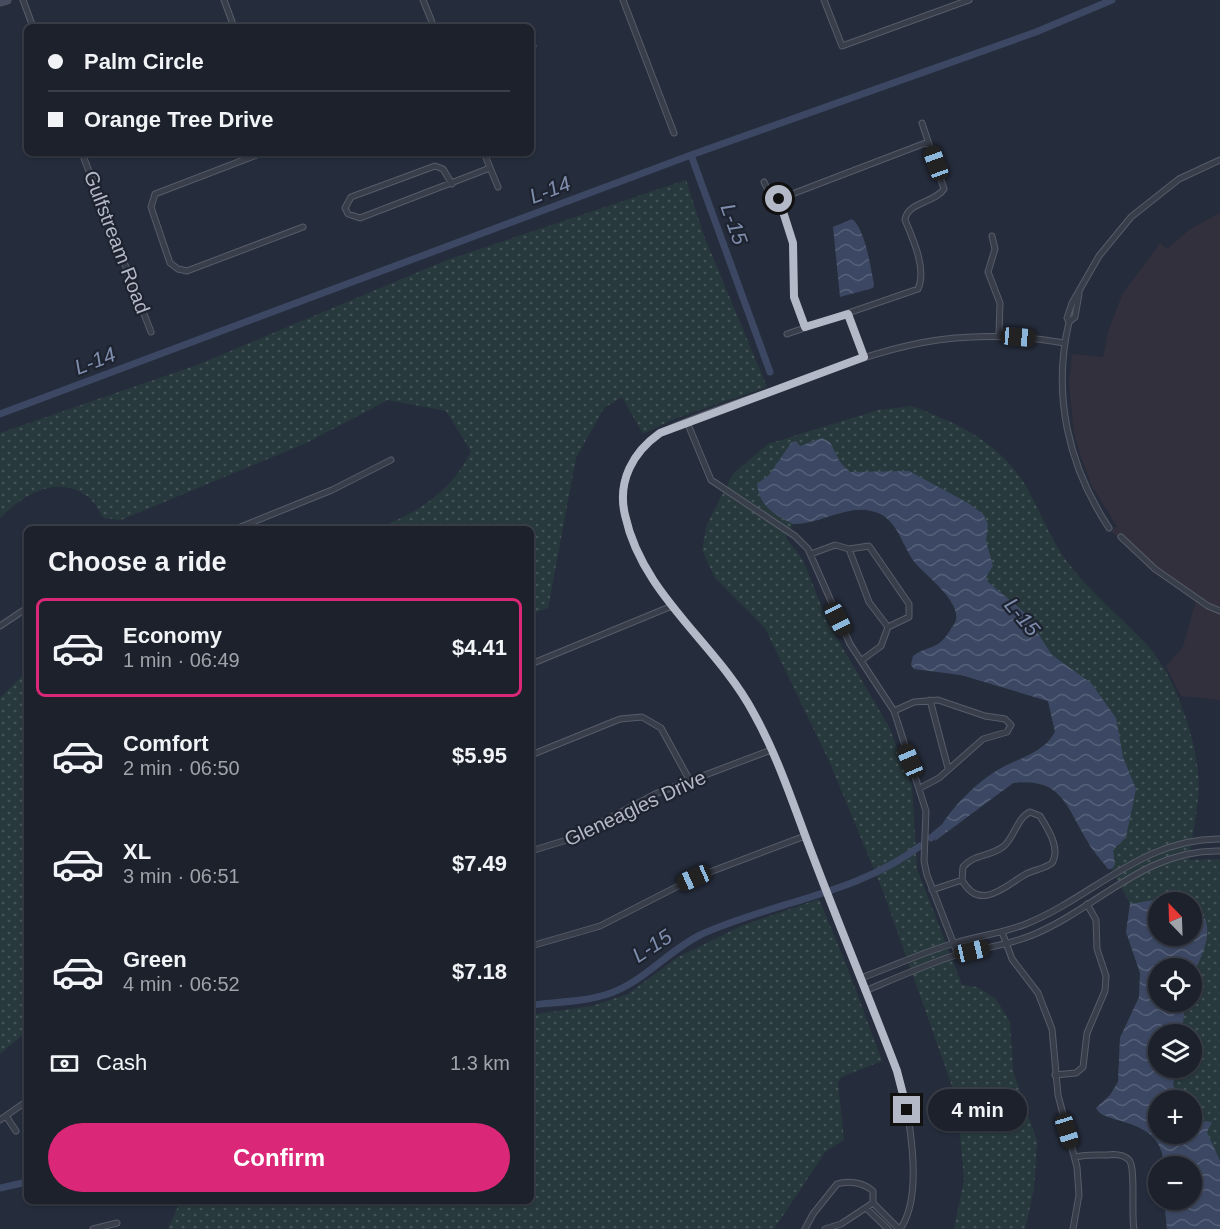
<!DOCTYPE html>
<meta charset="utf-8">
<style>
body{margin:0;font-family:Arial,sans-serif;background:#252934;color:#f1f3f6;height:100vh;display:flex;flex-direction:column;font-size:22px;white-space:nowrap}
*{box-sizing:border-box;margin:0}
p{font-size:20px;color:#a0a3a9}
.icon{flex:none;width:33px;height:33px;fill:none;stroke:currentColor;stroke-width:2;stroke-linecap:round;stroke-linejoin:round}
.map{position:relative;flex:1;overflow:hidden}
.drawer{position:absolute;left:24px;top:526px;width:510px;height:678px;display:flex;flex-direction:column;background:#1c212c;border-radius:9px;box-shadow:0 2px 4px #0004,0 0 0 2px #3a3e48}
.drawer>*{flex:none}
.banner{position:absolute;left:24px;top:24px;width:510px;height:132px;border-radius:9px;box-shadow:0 2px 4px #0004,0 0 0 2px #3a3e48;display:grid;align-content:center;height:132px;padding:0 24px;background:#1c212c}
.needle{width:39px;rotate:337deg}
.tools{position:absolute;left:1148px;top:892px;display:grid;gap:12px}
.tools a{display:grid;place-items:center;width:54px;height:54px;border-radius:50%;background:#1c212c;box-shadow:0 2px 4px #0004,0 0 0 2px #3a3e48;font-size:30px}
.end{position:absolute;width:27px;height:27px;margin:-14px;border:8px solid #b4b9c7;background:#111;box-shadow:0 0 0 3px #111}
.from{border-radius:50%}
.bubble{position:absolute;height:42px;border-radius:21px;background:#1c212c;box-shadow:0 2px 4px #0004,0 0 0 2px #3a3e48;font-size:20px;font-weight:700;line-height:42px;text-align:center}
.car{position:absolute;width:18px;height:36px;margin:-18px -9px;border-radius:8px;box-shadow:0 0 4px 2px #0007;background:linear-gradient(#222 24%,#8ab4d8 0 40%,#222 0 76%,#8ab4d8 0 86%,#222 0)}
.banner b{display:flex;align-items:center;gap:21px;height:57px;font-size:22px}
.banner b+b{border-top:2px solid #3a3e48}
.banner i{width:15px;height:15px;background:#f1f3f6}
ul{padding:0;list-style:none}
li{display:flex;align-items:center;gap:18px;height:99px;margin:0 12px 9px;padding:0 12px;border:3px solid transparent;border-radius:9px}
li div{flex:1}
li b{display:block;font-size:22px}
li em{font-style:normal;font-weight:700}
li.active{border-color:#db2777}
li>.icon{width:54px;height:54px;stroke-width:1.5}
h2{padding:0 24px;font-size:27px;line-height:72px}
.pay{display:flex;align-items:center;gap:15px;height:66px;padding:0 24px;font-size:22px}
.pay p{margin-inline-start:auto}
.button{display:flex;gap:12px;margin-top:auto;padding:12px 24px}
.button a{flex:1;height:69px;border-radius:36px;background:#db2777;color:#fff;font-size:24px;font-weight:700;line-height:69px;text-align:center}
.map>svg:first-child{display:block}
.medical{fill:#33303d}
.green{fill:url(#green-dots);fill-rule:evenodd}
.water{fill:url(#water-waves)}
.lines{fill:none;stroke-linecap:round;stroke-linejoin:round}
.canal{stroke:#3c4863;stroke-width:7}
.street-casing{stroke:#575c69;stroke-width:7}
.secondary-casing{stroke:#575c69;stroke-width:9}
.street{stroke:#393e4b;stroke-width:5}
.secondary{stroke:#474d5e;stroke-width:8}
.route{stroke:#b4b9c7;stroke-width:8}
.labels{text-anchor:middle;stroke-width:4.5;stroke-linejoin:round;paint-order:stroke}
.street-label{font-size:20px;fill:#b4b9c7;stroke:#1e2330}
.water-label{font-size:21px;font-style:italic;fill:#7e8dac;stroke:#1e2330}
</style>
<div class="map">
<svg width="1220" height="1229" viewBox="0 0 1220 1229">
<defs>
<pattern id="green-dots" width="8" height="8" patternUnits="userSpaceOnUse" patternTransform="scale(1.5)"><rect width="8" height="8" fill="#28393d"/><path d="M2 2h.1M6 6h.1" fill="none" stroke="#455458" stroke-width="1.8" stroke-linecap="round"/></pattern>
<pattern id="water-waves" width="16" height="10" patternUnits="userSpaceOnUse" patternTransform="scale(1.5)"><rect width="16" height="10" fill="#3c4863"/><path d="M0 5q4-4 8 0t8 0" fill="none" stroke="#566078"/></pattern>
</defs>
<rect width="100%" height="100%" fill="#252c3b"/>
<!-- medical -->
<path class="medical" d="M 1220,213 L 1220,700 L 1181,696 L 1166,666 L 1183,647 L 1196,600 L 1154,573 L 1111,531 L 1117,526 L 1092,486 L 1082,460 L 1074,434 L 1069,384 L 1072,354 L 1103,357 L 1108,332 L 1122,295 L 1160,243 L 1167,249 L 1190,229 Z"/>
<!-- green -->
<path class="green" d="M 686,180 L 704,236 L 767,387 L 674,419 L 643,434 L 622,397 L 604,408 L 576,458 L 548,608 L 531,614 L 531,530 L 375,529 C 416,514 452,492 471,451 L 446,411 L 388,400 L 306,443 L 121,520 L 104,518 C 99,511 94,501 87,496 C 56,474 23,495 0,518 L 0,433 L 197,365 L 447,260 Z
M 912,406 C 959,424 1000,442 1027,488 C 1040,511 1050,538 1066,560 C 1089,592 1120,616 1147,645 C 1174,674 1195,735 1198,774 C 1201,799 1192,834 1189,860 L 1220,859 L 1220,1229 L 1167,1229 L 1164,1200 L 1191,1200 L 1191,1167 L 1164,1167 C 1164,1115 1103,1126 1096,1108 L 1110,1095 L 1118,1082 L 1120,1038 L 1139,997 L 1140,973 L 1126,932 L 1130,904 L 1112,869 L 1108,869 C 1102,860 1093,852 1088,842 C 1066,807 1063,777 1013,783 L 935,841 C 938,821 972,787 990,775 C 1011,759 1041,757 1055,732 L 1048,701 L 961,675 L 914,669 L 911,665 L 913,656 C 928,645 937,651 949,632 C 951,628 955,624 956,620 C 960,601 928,577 917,565 C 902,548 899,520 875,512 C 848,503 820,525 793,524 L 786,538 L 803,560 L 827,621 L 889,727 L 912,786 L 917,869 L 962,985 L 977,987 L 996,999 L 1010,1022 L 1013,1071 L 1037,1141 L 1034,1189 L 1025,1229 L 954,1229 L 964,1180 L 957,1100 L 883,891 L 830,763 L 765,628 L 715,578 L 702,550 L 707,524 L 733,474 L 768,444 L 878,410 ZM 1158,903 L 1191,903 L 1191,936 L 1158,936 ZM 1158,969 L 1191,969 L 1191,1002 L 1158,1002 ZM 1158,1035 L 1191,1035 L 1191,1068 L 1158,1068 ZM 1158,1101 L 1191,1101 L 1191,1134 L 1158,1134 Z
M 27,671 L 27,1031 L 0,1054 L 0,698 Z
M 819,899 L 848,969 L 882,1061 L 841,1077 L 838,1083 L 844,1140 L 826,1151 L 774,1229 L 168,1229 L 180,1202 L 531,1202 L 531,1015 L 592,1006 L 628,994 L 678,957 L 741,926 Z"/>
<!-- water -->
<path class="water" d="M 852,219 C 865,228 871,269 874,285 L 873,288 L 840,297 L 833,227 Z
M 822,438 L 830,442 L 840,462 L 850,472 L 909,471 L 968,503 L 983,514 L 988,524 L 986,541 L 993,566 L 986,577 L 988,582 L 1024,612 L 1052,655 L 1091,683 L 1116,718 L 1123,757 L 1136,789 L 1126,837 L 1113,850 L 1115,864 L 1112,869 L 1108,869 C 1102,860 1093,852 1088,842 C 1066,807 1063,777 1013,783 L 935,841 C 938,821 972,787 990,775 C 1011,759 1041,757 1055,732 L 1048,701 L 961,675 L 914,669 L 911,665 L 913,656 C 928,645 937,651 949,632 C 951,628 955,624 956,620 C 960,601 928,577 917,565 C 902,548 899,519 875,512 C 848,503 820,525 793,524 C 774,514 760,507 757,484 L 769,475 L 791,443 L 796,441 L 800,446 Z
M 1166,898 L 1190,903 L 1158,903 L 1158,936 L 1191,936 L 1191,903 C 1220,922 1204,951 1191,979 L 1191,969 L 1158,969 L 1158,1002 L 1186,1002 L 1181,1035 L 1158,1035 L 1158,1068 L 1176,1068 L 1173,1086 L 1186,1101 L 1158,1101 L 1158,1134 L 1191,1134 L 1191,1107 L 1202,1121 L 1212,1122 L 1207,1132 L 1220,1161 L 1220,1229 L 1167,1229 L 1164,1200 L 1191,1200 L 1191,1167 L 1164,1167 C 1164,1115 1103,1126 1096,1108 L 1110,1095 L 1118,1082 L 1120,1038 L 1139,997 L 1140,973 L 1126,932 L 1130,904 Z"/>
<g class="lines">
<!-- canal -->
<path class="canal" d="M 691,155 L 770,372
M 0,414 L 691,155 L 1036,32 L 1112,0
M 931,838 L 943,828
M 531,1005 C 556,1002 584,1002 608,994 C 642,983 668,951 700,935 C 772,902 857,894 920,846
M 0,1188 L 27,1182"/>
<defs>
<path id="street" d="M 23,0 L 33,27
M 224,0 L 234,27
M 423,0 L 434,27
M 623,0 L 674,133
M 824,0 L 842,46 L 969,0
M 531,47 L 533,46
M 82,153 L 151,332
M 262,153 L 155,194 L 151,207 L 170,263 L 178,269 L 187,271 L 303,227
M 484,153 L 498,187
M 764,182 L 770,194 L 779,199 L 928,142
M 452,184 L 443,169 L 435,166 L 351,197 L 345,208 L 348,214 L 360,218 L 490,168
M 779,199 L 793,243 L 794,297 L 805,327
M 992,236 L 995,249 L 988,272 L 1000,303 L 999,335
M 847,314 L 864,357
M 1069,322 L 1075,317 L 1079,294
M 787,334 L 918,289 C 927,269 913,239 905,220 C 907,202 935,203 944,189 L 922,123
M 687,422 L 711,480 L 795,536 L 808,549 L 850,644 L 894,711 L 926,811 L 924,861 L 927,875 L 958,955
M 1109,528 C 1068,466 1052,394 1069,322 L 1067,318 L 1072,303 L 1099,256 L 1131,217 L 1179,179 L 1220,160
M 233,530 L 332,490 L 391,460
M 1121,537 L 1155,569 L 1208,606 L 1220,611
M 849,549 L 869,602 L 888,627
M 811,554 L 835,545 L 849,549 L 869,546 L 909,604 L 909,617 L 888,627 L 881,646 L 862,660
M 0,626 L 27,608
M 531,664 L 672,606
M 930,700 L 948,768
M 894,711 L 914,702 L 938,700 L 985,716 L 1005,719 L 1011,725 L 1007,732 L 983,739 L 939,778 L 920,788
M 531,755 L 620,719 L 642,717 L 661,728 L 690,781
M 1030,812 L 1040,816 C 1048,829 1061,849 1052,863 C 1044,869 1034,870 1026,874 C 1006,885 980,913 962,880 L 963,867 C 973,854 991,857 1004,846 C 1015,836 1017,818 1030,812 Z
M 531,851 L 570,839 L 655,794 L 771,750
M 932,890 L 962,880
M 1002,932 L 1012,959 L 1038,993 L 1052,1029 L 1058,1095 L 1077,1167 L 1079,1195 L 1073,1229
M 531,946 L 600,926 L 694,878 L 805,836
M 861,978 C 892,967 923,952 955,943 C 978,936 1003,933 1026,924 C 1093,897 1143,838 1220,839
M 865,991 C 896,978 927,964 959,954 C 983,948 1007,945 1030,936 C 1096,910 1144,849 1220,851
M 1055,1075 L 1076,1073 L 1083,1067 L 1087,1033 L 1105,991 L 1106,976 L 1097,949 L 1096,920 L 1087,904
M 6,1116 L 16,1131
M 0,1120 L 27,1101
M 1075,1157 C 1087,1154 1096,1155 1107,1155 C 1115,1154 1123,1154 1129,1160 C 1136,1167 1131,1214 1134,1229
M 873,1203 L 899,1229
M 866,1208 L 888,1229
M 93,1229 L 117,1223
M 805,1229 L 813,1214 L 837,1184 C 849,1180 864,1183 873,1191 L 873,1203 L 841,1224 L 825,1229
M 900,1229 C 925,1195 909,1109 897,1071 C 869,1000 841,930 814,859 C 795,810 778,758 753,712 C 716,643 642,595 625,515 C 617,481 633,452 660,433 C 696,416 735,404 772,391 C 882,350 945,323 1065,343"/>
<path id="secondary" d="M 0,2 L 7,0"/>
</defs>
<!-- street casing -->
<use href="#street" class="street-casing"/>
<!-- secondary casing -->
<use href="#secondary" class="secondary-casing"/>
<!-- street -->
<use href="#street" class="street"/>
<!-- secondary -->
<use href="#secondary" class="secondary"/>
</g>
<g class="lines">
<!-- route -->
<path class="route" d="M 779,199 L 793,243 L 794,297 L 805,327 L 848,314 L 864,357 L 660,433 C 633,452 617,481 625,515 C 642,595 716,643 753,712 C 779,758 795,810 814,859 C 841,930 870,1000 897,1071 L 907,1110"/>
</g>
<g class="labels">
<!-- street labels -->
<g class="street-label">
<text transform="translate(117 242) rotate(69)" y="7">Gulfstream Road</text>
<text transform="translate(635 808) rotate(-25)" y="7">Gleneagles Drive</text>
</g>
<!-- water labels -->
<g class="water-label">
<text transform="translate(550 190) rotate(-21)" y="7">L-14</text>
<text transform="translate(734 224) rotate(70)" y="7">L-15</text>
<text transform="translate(95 361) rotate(-21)" y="7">L-14</text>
<text transform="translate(1022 617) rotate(50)" y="7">L-15</text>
<text transform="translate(652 946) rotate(-33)" y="7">L-15</text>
</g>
</g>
</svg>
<div class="tools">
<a><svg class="needle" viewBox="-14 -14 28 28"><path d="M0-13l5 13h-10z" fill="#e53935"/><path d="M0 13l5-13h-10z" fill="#a0a3a9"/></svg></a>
<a><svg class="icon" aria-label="locate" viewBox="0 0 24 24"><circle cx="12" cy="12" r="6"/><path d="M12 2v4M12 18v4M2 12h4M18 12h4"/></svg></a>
<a><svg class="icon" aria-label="layers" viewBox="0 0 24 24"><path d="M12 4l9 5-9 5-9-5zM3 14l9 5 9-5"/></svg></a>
<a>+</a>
<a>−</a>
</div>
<i class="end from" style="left:779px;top:199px"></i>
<i class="end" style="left:907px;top:1110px"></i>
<div class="bubble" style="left:928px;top:1089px;width:99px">4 min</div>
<i class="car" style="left:936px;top:163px;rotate:340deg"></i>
<i class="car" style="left:1018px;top:337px;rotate:95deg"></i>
<i class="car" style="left:838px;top:619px;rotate:153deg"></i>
<i class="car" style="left:910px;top:761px;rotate:337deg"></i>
<i class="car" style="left:694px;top:878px;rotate:246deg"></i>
<i class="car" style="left:972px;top:951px;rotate:77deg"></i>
<i class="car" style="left:1067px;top:1131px;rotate:163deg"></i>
<div class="banner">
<b><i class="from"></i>Palm Circle</b>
<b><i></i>Orange Tree Drive</b>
</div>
<section class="drawer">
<h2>Choose a ride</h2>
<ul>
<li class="active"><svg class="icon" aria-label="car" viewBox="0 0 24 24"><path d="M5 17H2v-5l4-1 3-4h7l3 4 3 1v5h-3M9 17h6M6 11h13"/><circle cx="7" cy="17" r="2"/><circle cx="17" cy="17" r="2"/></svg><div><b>Economy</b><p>1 min · 06:49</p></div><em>$4.41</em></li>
<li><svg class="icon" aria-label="car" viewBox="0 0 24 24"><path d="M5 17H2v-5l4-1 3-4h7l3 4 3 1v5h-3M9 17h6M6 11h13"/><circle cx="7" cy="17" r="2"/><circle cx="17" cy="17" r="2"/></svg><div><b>Comfort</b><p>2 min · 06:50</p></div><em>$5.95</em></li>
<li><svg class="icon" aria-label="car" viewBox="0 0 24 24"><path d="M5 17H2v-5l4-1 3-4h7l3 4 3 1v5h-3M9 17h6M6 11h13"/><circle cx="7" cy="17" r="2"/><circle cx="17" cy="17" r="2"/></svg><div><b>XL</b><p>3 min · 06:51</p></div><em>$7.49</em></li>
<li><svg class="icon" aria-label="car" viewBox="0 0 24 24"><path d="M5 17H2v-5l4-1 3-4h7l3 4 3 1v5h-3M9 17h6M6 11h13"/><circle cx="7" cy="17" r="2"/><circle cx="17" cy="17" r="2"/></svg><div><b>Green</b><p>4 min · 06:52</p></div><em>$7.18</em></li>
</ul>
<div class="pay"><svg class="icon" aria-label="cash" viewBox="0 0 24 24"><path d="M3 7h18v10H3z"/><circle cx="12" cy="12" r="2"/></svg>Cash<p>1.3 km</p></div>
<div class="button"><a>Confirm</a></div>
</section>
</div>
